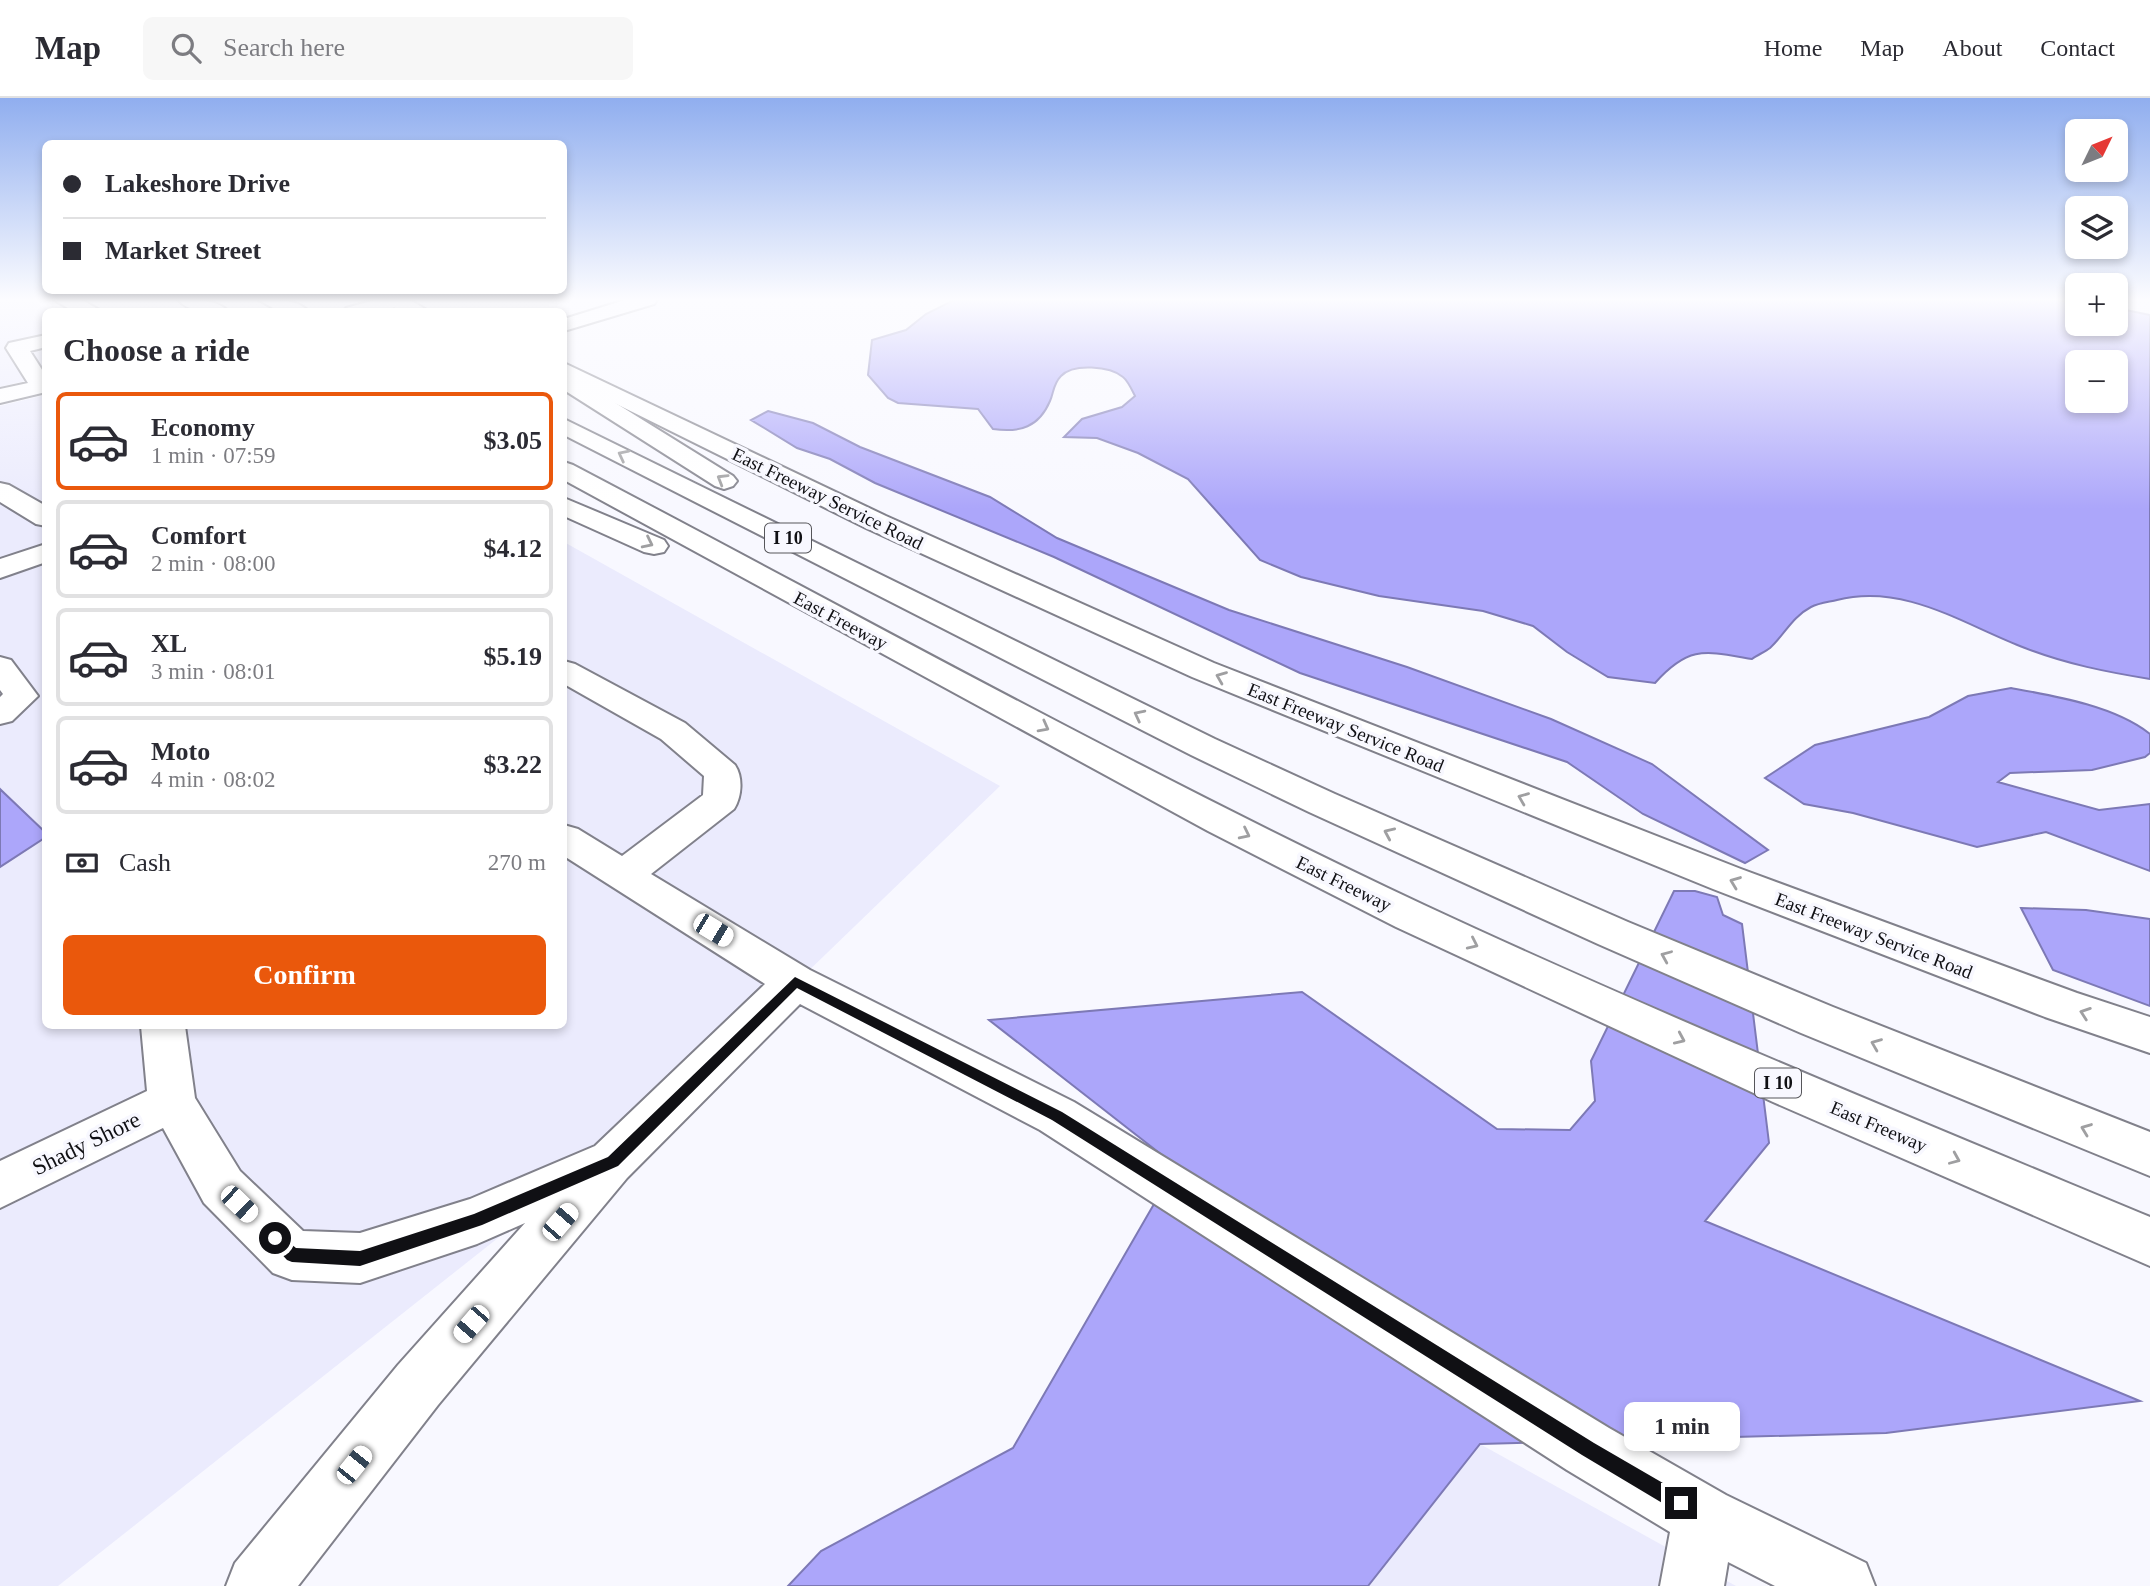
<!DOCTYPE html>
<meta charset="utf-8">
<style>
body{margin:0;font-family:Georgia,serif;background:#f7f7f7;color:#2b2b33;height:100vh;display:flex;flex-direction:column;font-size:26px;white-space:nowrap}
*{box-sizing:border-box;margin:0}
p{font-size:23px;color:#7c7c81}
.icon{flex:none;width:38px;height:38px;fill:none;stroke:currentColor;stroke-width:2;stroke-linecap:round;stroke-linejoin:round}
.map{position:relative;flex:1;overflow:hidden}
.drawer{position:absolute;left:42px;top:210px;width:525px;height:721px;display:flex;flex-direction:column;background:#fff;border-radius:10px;box-shadow:0 4px 10px #0003}
.drawer>*{flex:none}
.top-card{position:absolute;left:42px;top:42px;width:525px;height:154px;border-radius:10px;box-shadow:0 4px 10px #0003;display:grid;align-content:center;height:154px;padding:0 21px;background:#fff}
.needle{width:46px;rotate:47deg}
.tools{position:absolute;left:2065px;top:21px;display:grid;gap:14px}
.tools a{display:grid;place-items:center;width:63px;height:63px;border-radius:10px;background:#fff;box-shadow:0 4px 10px #0003;font-size:35px}
.end{position:absolute;width:32px;height:32px;margin:-16px;border:9px solid #101014;background:#fff;box-shadow:0 0 0 4px #fff}
.from{border-radius:50%}
.bubble{position:absolute;height:49px;border-radius:10px;background:#fff;box-shadow:0 4px 10px #0003;font-size:23px;font-weight:800;line-height:49px;text-align:center}
.car{position:absolute;width:21px;height:42px;margin:-21px -10px;border-radius:9px;box-shadow:0 0 5px 2px #0007;background:linear-gradient(#fff 24%,#345 0 40%,#fff 0 76%,#345 0 86%,#fff 0)}
.top-card b{display:flex;align-items:center;gap:24px;height:66px;font-size:26px}
.top-card b+b{border-top:2px solid #e1e1e2}
.top-card i{width:18px;height:18px;background:#2b2b33}
ul{padding:0;list-style:none}
li{display:flex;align-items:center;gap:21px;height:98px;margin:0 14px 10px;padding:0 7px;border:4px solid #e1e1e2;border-radius:10px}
li div{flex:1}
li b{display:block;font-size:26px}
li em{font-style:normal;font-weight:800}
li.active{border-color:#ea580c}
li>.icon{width:63px;height:63px;stroke-width:1.5}
h2{padding:0 21px;font-size:32px;line-height:84px}
.pay{display:flex;align-items:center;gap:18px;height:77px;padding:0 21px;font-size:26px}
.pay p{margin-inline-start:auto}
.button{display:flex;gap:14px;margin-top:auto;padding:14px 21px}
.button a{flex:1;height:80px;border-radius:10px;background:#ea580c;color:#fff;font-size:28px;font-weight:800;line-height:80px;text-align:center}
header{display:flex;align-items:center;gap:42px;box-sizing:border-box;height:98px;padding:0 35px;background:#fff;border-bottom:2px solid #e1e1e2}
header strong{font-size:33px}
nav{display:flex;gap:38px;margin-inline-start:auto;font-size:24px}
.search{width:490px;height:63px;background:#f7f7f7;display:flex;align-items:center;gap:18px;box-sizing:border-box;padding:0 24px;border-radius:10px;color:#7c7c81;font-size:26px}
.map>svg:first-child{display:block}
.built{fill:#ebebfd}
.water{fill:#aca6fa;stroke:#7d79b5;stroke-width:2;fill-rule:evenodd}
.lines{fill:none;stroke-linecap:round;stroke-linejoin:round}
.minor-casing{stroke:#81818b;stroke-width:4}
.major-casing{stroke:#81818b;stroke-width:4}
.highway-casing{stroke:#81818b;stroke-width:4}
.minor{fill:#fff;fill-rule:evenodd}
.major{fill:#fff;fill-rule:evenodd}
.highway{fill:#fff;fill-rule:evenodd}
.oneway{stroke:#9f9fa1}
.route{fill:#101014}
.labels{text-anchor:middle;stroke-width:7;stroke-linejoin:round;paint-order:stroke}
.shield{fill:#f8f8ff;stroke:#56565a;stroke-width:2}
.shield-label{font-size:18px;font-weight:bold;fill:#101014}
.street-label{font-size:19px;fill:#101014;stroke:#f8f8ff}
.near-street-label{font-size:23px;fill:#101014;stroke:#f8f8ff}
</style>
<header>
<strong>Map</strong>
<div class="search"><svg class="icon" aria-label="search" viewBox="0 0 24 24"><circle cx="10" cy="10" r="6"/><path d="M15 15l6 6"/></svg>Search here</div>
<nav><a>Home</a><a>Map</a><a>About</a><a>Contact</a></nav>
</header>
<div class="map">
<svg width="2150" height="1488" viewBox="0 0 2150 1488">
<rect width="100%" height="100%" fill="#f8f8ff"/>
<!-- built -->
<path class="built" d="M 0,202 L 24,202 L 60,213 L 46,214 L 45,278 L 0,289 Z
M 45,297 L 46,928 L 564,928 L 564,444 L 1000,688 L 685,992 L 58,1488 L 0,1488 L 0,308 Z
M 1480,1346 L 1736,1488 L 1368,1488 Z"/>
<!-- water -->
<path class="water" d="M 954,202 L 2053,202 L 2077,204 L 2077,226 L 2116,226 L 2116,210 L 2150,217 L 2150,581 C 2107,574 2066,566 2025,550 C 1964,527 1906,485 1837,502 C 1829,504 1819,505 1811,509 C 1792,519 1785,536 1770,550 C 1765,554 1757,557 1752,561 C 1705,553 1689,547 1655,585 L 1608,579 L 1567,554 L 1533,528 L 1483,513 L 1379,498 L 1301,479 L 1260,462 L 1188,381 L 1138,355 L 1097,340 L 1064,339 L 1082,321 L 1122,309 L 1135,298 C 1132,292 1128,283 1123,279 C 1110,268 1073,265 1061,278 C 1053,286 1054,294 1050,303 C 1039,329 1020,335 993,331 L 978,311 L 898,305 L 888,300 L 868,277 L 872,242 L 906,232 L 926,216 ZM 2077,264 L 2116,264 L 2116,303 L 2077,303 Z
M 768,313 L 813,325 L 860,349 L 990,399 L 1057,440 L 1229,512 L 1407,569 L 1551,621 L 1652,666 L 1768,752 L 1745,765 L 1643,716 L 1567,664 L 1300,575 L 1054,459 L 875,385 L 830,361 L 797,350 L 751,322 Z
M 2011,590 C 2055,598 2115,608 2150,636 L 2150,655 L 2145,659 L 2092,672 L 2010,675 L 1998,684 L 2099,712 L 2150,706 L 2150,773 L 2046,734 L 1977,749 L 1853,715 L 1804,706 L 1765,680 L 1815,647 L 1929,619 L 1968,598 Z
M 0,691 L 45,734 L 46,739 L 0,769 Z
M 1674,793 L 1695,793 L 1717,799 L 1723,817 L 1742,826 L 1769,1045 L 1705,1123 L 2140,1303 L 1886,1335 L 1480,1346 L 1368,1488 L 788,1488 L 821,1453 L 1013,1350 L 1176,1068 L 989,922 L 1302,894 L 1497,1031 L 1570,1032 L 1595,1003 L 1591,963 Z
M 2021,810 L 2086,812 L 2150,821 L 2150,908 L 2053,872 Z"/>
<g class="lines">
<defs>
<path id="minor" d="M 375,202 L 409,202 L 406,206 L 378,214 L 343,214 L 346,210 Z
M 625,202 L 657,202 L 654,206 L 564,233 L 564,221 Z
M 46,237 L 46,249 L 30,253 L 46,278 L 46,294 L 0,305 L 0,291 L 28,285 L 6,250 L 9,245 Z
M 0,385 L 9,387 L 46,408 L 46,428 L 36,426 L 0,404 Z
M 46,446 L 46,464 L 0,480 L 0,461 Z
M 0,559 L 11,562 L 38,598 L 12,623 L 0,626 L 0,599 L 3,596 L 0,592 Z
M 564,563 L 575,566 L 685,625 L 735,667 C 743,679 742,698 734,711 L 651,776 L 810,872 L 1074,1004 L 1609,1330 L 1726,1397 L 1866,1465 L 1875,1488 L 1775,1488 L 1728,1464 L 1724,1488 L 1660,1488 L 1670,1434 L 1567,1372 L 1040,1032 L 800,906 L 627,1080 L 438,1307 L 298,1488 L 226,1488 L 235,1465 L 398,1267 L 525,1125 L 477,1146 L 360,1185 L 292,1182 L 273,1175 L 204,1105 L 163,1030 L 0,1110 L 0,1063 L 147,993 L 141,928 L 185,928 L 195,1000 L 240,1073 L 303,1133 L 360,1135 L 470,1101 L 595,1048 L 765,886 L 564,758 L 564,727 L 578,731 L 622,758 L 703,697 L 704,678 L 661,641 L 564,586 Z"/>
<path id="major" d="M 54,202 L 82,202 L 103,214 L 75,214 Z
M 382,202 L 410,202 L 430,214 L 402,214 Z
M 564,265 L 886,418 L 1214,565 L 1741,771 L 2077,895 L 2150,919 L 2150,955 L 2045,919 L 1713,791 L 1192,579 L 866,430 L 564,280 Z"/>
<path id="highway" d="M 178,202 C 195,202 216,200 229,214 C 212,214 191,216 178,202 Z
M 259,202 C 276,202 297,200 309,214 L 280,214 Z
M 564,276 L 572,278 L 733,378 L 737,383 L 733,388 L 724,391 L 715,388 L 564,292 Z
M 564,321 L 1215,641 L 1335,696 L 1628,824 L 1833,909 L 2150,1034 L 2150,1078 L 1801,935 L 1598,846 L 1309,714 L 1191,657 L 564,337 Z
M 564,364 L 573,367 C 855,515 1135,671 1424,807 C 1662,918 1907,1018 2150,1119 L 2150,1168 L 1773,1004 L 1396,829 L 1208,733 L 564,382 Z
M 564,400 L 664,442 L 668,448 L 664,454 L 654,456 L 644,454 L 564,418 Z"/>
</defs>
<!-- minor casing -->
<use href="#minor" class="minor-casing"/>
<!-- major casing -->
<use href="#major" class="major-casing"/>
<!-- highway casing -->
<use href="#highway" class="highway-casing"/>
<!-- minor -->
<use href="#minor" class="minor"/>
<!-- major -->
<use href="#major" class="major"/>
<!-- highway -->
<use href="#highway" class="highway"/>
</g>
<!-- one-way arrows -->
<defs><path id="oneway-chevron" d="M-2-3.5L2.5 0L-2 3.5" fill="none" stroke-width="1.6" stroke-linecap="round" stroke-linejoin="round" transform="scale(1.75)"/></defs>
<g class="oneway">
<use href="#oneway-chevron" transform="translate(623 357) rotate(-153)"/>
<use href="#oneway-chevron" transform="translate(722 381) rotate(-149)"/>
<use href="#oneway-chevron" transform="translate(648 445) rotate(26)"/>
<use href="#oneway-chevron" transform="translate(1221 579) rotate(-158)"/>
<use href="#oneway-chevron" transform="translate(1139 617) rotate(-153)"/>
<use href="#oneway-chevron" transform="translate(1044 629) rotate(28)"/>
<use href="#oneway-chevron" transform="translate(1523 700) rotate(-158)"/>
<use href="#oneway-chevron" transform="translate(1389 735) rotate(-156)"/>
<use href="#oneway-chevron" transform="translate(1245 736) rotate(26)"/>
<use href="#oneway-chevron" transform="translate(1735 784) rotate(-159)"/>
<use href="#oneway-chevron" transform="translate(1473 846) rotate(25)"/>
<use href="#oneway-chevron" transform="translate(1666 858) rotate(-157)"/>
<use href="#oneway-chevron" transform="translate(2085 915) rotate(-161)"/>
<use href="#oneway-chevron" transform="translate(1680 941) rotate(24)"/>
<use href="#oneway-chevron" transform="translate(1876 946) rotate(-158)"/>
<use href="#oneway-chevron" transform="translate(2086 1031) rotate(-159)"/>
<use href="#oneway-chevron" transform="translate(1955 1061) rotate(23)"/>
</g>
<!-- sky -->
<linearGradient id="sky" x2="0" y2="1"><stop stop-color="#90aeef"/><stop offset="0.49" stop-color="#fcfcff"/><stop offset="1" stop-color="#fcfcff" stop-opacity="0"/></linearGradient>
<rect width="2150" height="411" fill="url(#sky)"/>
<!-- route -->
<path class="route" d="M 795,879 L 1062,1014 L 1594,1345 L 1687,1399 L 1690,1405 L 1687,1412 L 1681,1414 L 1674,1412 L 1582,1357 L 1052,1022 L 797,890 L 618,1068 L 482,1127 L 360,1168 L 292,1164 L 287,1162 L 267,1140 L 269,1135 L 275,1133 L 296,1150 L 360,1153 L 474,1116 L 608,1059 Z"/>
<g class="labels">
<!-- shield labels -->
<g class="shield">
<rect x="765" y="425.5" width="46" height="29" rx="5"/>
<rect x="1755" y="970.5" width="46" height="29" rx="5"/>
</g>
<g class="shield-label">
<text x="788" y="446">I 10</text>
<text x="1778" y="991">I 10</text>
</g>
<!-- street labels -->
<g class="street-label">
<text transform="translate(828 400) rotate(26)" y="7">East Freeway Service Road</text>
<text transform="translate(841 522) rotate(28)" y="7">East Freeway</text>
<text transform="translate(1346 629) rotate(22)" y="7">East Freeway Service Road</text>
<text transform="translate(1344 785) rotate(26)" y="7">East Freeway</text>
<text transform="translate(1874 837) rotate(21)" y="7">East Freeway Service Road</text>
<text transform="translate(1879 1028) rotate(23)" y="7">East Freeway</text>
</g>
<!-- near-street labels -->
<g class="near-street-label">
<text transform="translate(86 1045) rotate(-26)" y="8">Shady Shore</text>
</g>
</g>
</svg>
<div class="tools">
<a><svg class="needle" viewBox="-14 -14 28 28"><path d="M0-13l5 13h-10z" fill="#e53935"/><path d="M0 13l5-13h-10z" fill="#7c7c81"/></svg></a>
<a><svg class="icon" aria-label="layers" viewBox="0 0 24 24"><path d="M12 4l9 5-9 5-9-5zM3 14l9 5 9-5"/></svg></a>
<a>+</a>
<a>−</a>
</div>
<i class="end from" style="left:275px;top:1140px"></i>
<i class="end" style="left:1681px;top:1405px"></i>
<div class="bubble" style="left:1624px;top:1304px;width:116px">1 min</div>
<i class="car" style="left:713px;top:832px;rotate:121deg"></i>
<i class="car" style="left:239px;top:1106px;rotate:134deg"></i>
<i class="car" style="left:560px;top:1124px;rotate:41deg"></i>
<i class="car" style="left:471px;top:1226px;rotate:221deg"></i>
<i class="car" style="left:354px;top:1367px;rotate:39deg"></i>
<div class="top-card">
<b><i class="from"></i>Lakeshore Drive</b>
<b><i></i>Market Street</b>
</div>
<section class="drawer">
<h2>Choose a ride</h2>
<ul>
<li class="active"><svg class="icon" aria-label="car" viewBox="0 0 24 24"><path d="M5 17H2v-5l4-1 3-4h7l3 4 3 1v5h-3M9 17h6M6 11h13"/><circle cx="7" cy="17" r="2"/><circle cx="17" cy="17" r="2"/></svg><div><b>Economy</b><p>1 min · 07:59</p></div><em>$3.05</em></li>
<li><svg class="icon" aria-label="car" viewBox="0 0 24 24"><path d="M5 17H2v-5l4-1 3-4h7l3 4 3 1v5h-3M9 17h6M6 11h13"/><circle cx="7" cy="17" r="2"/><circle cx="17" cy="17" r="2"/></svg><div><b>Comfort</b><p>2 min · 08:00</p></div><em>$4.12</em></li>
<li><svg class="icon" aria-label="car" viewBox="0 0 24 24"><path d="M5 17H2v-5l4-1 3-4h7l3 4 3 1v5h-3M9 17h6M6 11h13"/><circle cx="7" cy="17" r="2"/><circle cx="17" cy="17" r="2"/></svg><div><b>XL</b><p>3 min · 08:01</p></div><em>$5.19</em></li>
<li><svg class="icon" aria-label="car" viewBox="0 0 24 24"><path d="M5 17H2v-5l4-1 3-4h7l3 4 3 1v5h-3M9 17h6M6 11h13"/><circle cx="7" cy="17" r="2"/><circle cx="17" cy="17" r="2"/></svg><div><b>Moto</b><p>4 min · 08:02</p></div><em>$3.22</em></li>
</ul>
<div class="pay"><svg class="icon" aria-label="cash" viewBox="0 0 24 24"><path d="M3 7h18v10H3z"/><circle cx="12" cy="12" r="2"/></svg>Cash<p>270 m</p></div>
<div class="button"><a>Confirm</a></div>
</section>
</div>
